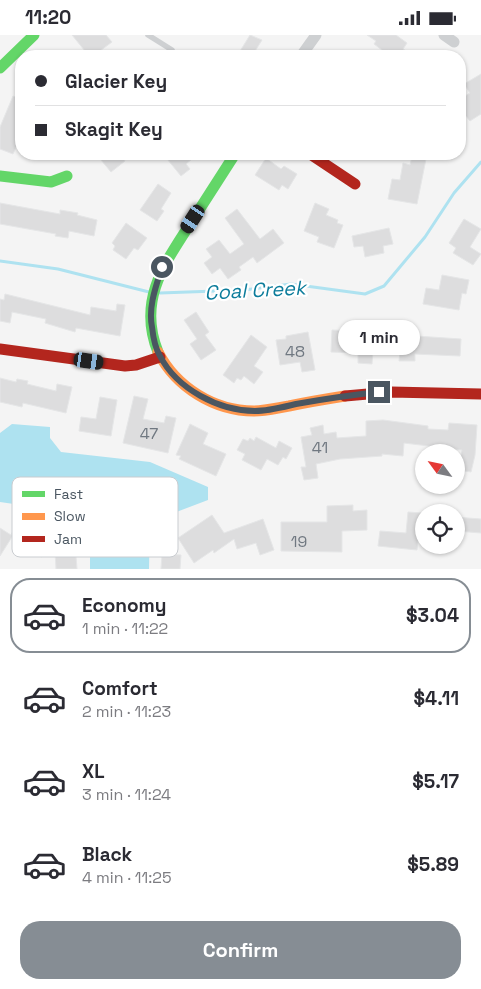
<!DOCTYPE html>
<meta charset="utf-8">
<style>
body{margin:0;font-family:"Space Grotesk",sans-serif;background:#f7f7f7;color:#2b2b33;height:100vh;display:flex;flex-direction:column;font-size:19px;white-space:nowrap}
*{box-sizing:border-box;margin:0}
p{font-size:16px;color:#7c7c81}
.icon{flex:none;width:28px;height:28px;fill:none;stroke:currentColor;stroke-width:2;stroke-linecap:round;stroke-linejoin:round}
.map{position:relative;height:534px;overflow:hidden}
.details{display:flex;flex-direction:column;background:#fff;flex:1}
.details>*{flex:none}
.guide{position:absolute;left:15px;top:15px;width:451px;height:110px;border-radius:20px;box-shadow:0 1px 4px #0004;display:grid;align-content:center;height:110px;padding:0 20px;background:#fff}
.needle{width:32px;rotate:303deg}
.buttons{position:absolute;left:415px;top:409px;display:grid;gap:10px}
.buttons a{display:grid;place-items:center;width:50px;height:50px;border-radius:50%;background:#fff;box-shadow:0 1px 4px #0004;font-size:25px}
.end{position:absolute;width:22px;height:22px;margin:-11px;border:6px solid #4a5661;background:#fff;box-shadow:0 0 0 2px #fff}
.from{border-radius:50%}
.bubble{position:absolute;height:35px;border-radius:18px;background:#fff;box-shadow:0 1px 4px #0004;font-size:16px;font-weight:700;line-height:35px;text-align:center}
.car{position:absolute;width:15px;height:30px;margin:-15px -8px;border-radius:6px;box-shadow:0 0 4px 1px #0007;background:linear-gradient(#222 24%,#8ab4d8 0 40%,#222 0 76%,#8ab4d8 0 86%,#222 0)}
.guide b{display:flex;align-items:center;gap:18px;height:48px;font-size:19px}
.guide b+b{border-top:1px solid #e1e1e2}
.guide i{width:12px;height:12px;background:#2b2b33}
ul{padding:9px 0 0;list-style:none}
li{display:flex;align-items:center;gap:15px;height:75px;margin:0 10px 8px;padding:0 10px;border:2px solid transparent;border-radius:20px}
li div{flex:1}
li b{display:block;font-size:19px}
li em{font-style:normal;font-weight:700}
li.current{border-color:#868d94}
li>.icon{width:45px;height:45px;stroke-width:1.5}
.action{display:flex;gap:10px;margin-top:auto;padding:10px 20px}
.action a{flex:1;height:58px;border-radius:20px;background:#868d94;color:#fff;font-size:20px;font-weight:700;line-height:58px;text-align:center}
.status{display:flex;justify-content:space-between;align-items:center;height:35px;padding:0 25px;background:#fff;direction:ltr}
.status svg{height:14px;fill:currentColor}
.map>svg:first-child{display:block}
.water{fill:#aee2f0}
.lines{fill:none;stroke-linecap:round;stroke-linejoin:round}
.stream{stroke:#aee2f0;stroke-width:3}
.building{fill:#ddddde;stroke:#e5e6e7}
.lane{stroke:#ced0d2;stroke-width:5.5}
.street{stroke:#ced0d2;stroke-width:11}
.fast{stroke:#63d668;stroke-width:11}
.slow{stroke:#ff974d;stroke-width:11}
.jam{stroke:#b3261e;stroke-width:11}
.route{stroke:#4a5661;stroke-width:6}
.labels{text-anchor:middle;stroke-width:4.5;stroke-linejoin:round;paint-order:stroke}
.number-label{font-size:16px;fill:#707881}
.water-label{font-size:20px;font-style:italic;fill:#0c7c9b;stroke:#fff}
.key{fill:#fff;stroke:#c9ccd0;stroke-width:1}
.key-label{font-size:14px;fill:#4a5661}
</style>
<div class="status"><b>11:20</b><svg viewBox="0 0 49 12"><path d="M0 12V9h3v3zM5 12V6h3v6zM10 12V3h3v9zM15 12V0h3v12zM26 1h20v11H26zM47 4h2v5h-2z"/></svg></div>
<div class="map">
<svg width="481" height="534" viewBox="0 0 481 534">
<rect width="100%" height="100%" fill="#f4f4f4"/>
<!-- water -->
<path class="water" d="M 12,389 L 50,392 L 50,403 L 61,417 L 150,427 L 208,452 L 208,465 L 150,487 L 149,534 L 90,534 L 90,480 L 0,467 L 0,398 Z"/>
<g class="lines">
<!-- stream -->
<path class="stream" d="M 0,226 L 58,234 L 149,257
M 160,258 L 244,255 L 291,249 L 365,259 L 384,251 L 425,202 L 454,158 L 481,127"/>
</g>
<!-- building -->
<path class="building" d="M 72,0 L 106,0 L 112,7 L 93,21 L 89,21 Z
M 250,0 L 262,5 L 252,21 L 237,21 Z
M 367,0 L 396,0 L 407,8 L 403,14 L 414,21 L 397,21 L 388,15 L 386,18 L 374,9 L 376,6 Z
M 481,39 L 481,79 L 470,86 L 466,81 L 460,85 L 460,64 L 470,58 L 464,49 Z
M 13,61 L 21,64 L 21,112 L 17,110 L 13,119 L 0,114 L 0,92 Z
M 96,119 L 128,119 L 123,123 L 125,126 L 111,137 Z
M 163,119 L 198,119 L 186,129 L 190,134 L 181,141 Z
M 412,121 L 426,124 L 417,169 L 388,164 L 392,144 L 400,145 L 403,128 L 410,130 Z
M 266,123 L 281,134 L 284,131 L 297,139 L 288,154 L 282,150 L 279,155 L 255,140 Z
M 158,149 L 171,158 L 161,174 L 164,176 L 157,186 L 140,175 Z
M 0,168 L 60,179 L 60,175 L 78,178 L 77,180 L 97,185 L 94,201 L 69,196 L 68,203 L 55,201 L 56,199 L 0,189 Z
M 315,168 L 329,174 L 326,180 L 338,185 L 337,188 L 343,190 L 334,213 L 317,207 L 319,202 L 304,196 Z
M 237,174 L 260,204 L 273,194 L 284,208 L 257,228 L 253,222 L 239,232 L 241,235 L 228,244 L 220,233 L 212,239 L 204,228 L 212,222 L 206,214 L 219,205 L 230,219 L 244,209 L 225,183 Z
M 464,184 L 481,194 L 470,212 L 481,219 L 473,230 L 453,218 L 456,213 L 449,208 Z
M 126,188 L 147,203 L 138,215 L 134,213 L 126,224 L 113,215 L 115,211 L 112,208 Z
M 389,193 L 393,209 L 383,211 L 384,218 L 365,222 L 363,211 L 354,212 L 352,201 Z
M 442,240 L 469,245 L 466,259 L 462,258 L 459,275 L 423,269 L 426,253 L 439,255 Z
M 5,259 L 90,280 L 91,272 L 116,276 L 117,269 L 125,270 L 120,301 L 76,293 L 75,297 L 45,288 L 46,284 L 12,277 L 10,288 L 0,286 L 0,264 L 4,265 Z
M 196,277 L 209,297 L 205,300 L 216,315 L 201,325 L 190,309 L 197,304 L 184,285 Z
M 380,294 L 416,295 L 416,301 L 461,304 L 460,321 L 415,319 L 415,326 L 399,326 L 400,317 L 373,315 L 372,329 L 358,328 L 358,318 L 331,317 L 332,295 L 380,297 Z
M 308,297 L 315,335 L 302,337 L 300,327 L 280,330 L 276,305 L 286,304 L 286,301 Z
M 251,300 L 267,312 L 254,331 L 263,337 L 254,349 L 244,341 L 241,345 L 237,343 L 234,348 L 223,340 Z
M 0,343 L 16,347 L 17,344 L 28,346 L 27,349 L 56,356 L 57,349 L 72,352 L 66,378 L 23,368 L 22,372 L 0,367 Z
M 134,361 L 148,364 L 143,384 L 164,388 L 166,381 L 176,383 L 168,418 L 123,408 Z
M 100,362 L 117,365 L 111,401 L 79,396 L 81,382 L 96,384 Z
M 383,385 L 428,391 L 428,394 L 448,395 L 449,388 L 477,390 L 475,420 L 471,437 L 458,435 L 462,415 L 404,408 L 403,421 L 382,419 L 382,421 L 340,424 L 316,429 L 318,443 L 304,445 L 301,432 L 306,432 L 301,402 L 312,400 L 310,393 L 323,390 L 324,399 L 336,397 L 337,403 L 366,401 L 366,386 Z
M 190,389 L 208,398 L 203,409 L 226,419 L 216,441 L 179,424 L 181,421 L 176,420 Z
M 256,402 L 276,413 L 279,406 L 292,413 L 286,424 L 283,422 L 278,430 L 267,424 L 261,435 L 242,425 L 245,419 L 237,415 L 243,404 L 248,406 L 250,403 L 254,406 Z
M 353,470 L 353,476 L 367,475 L 367,495 L 342,496 L 342,517 L 281,516 L 281,487 L 327,487 L 327,471 Z
M 408,477 L 421,478 L 417,515 L 378,511 L 380,496 L 406,498 Z
M 212,480 L 224,498 L 263,484 L 274,515 L 260,520 L 256,508 L 237,514 L 234,504 L 214,518 L 213,515 L 194,528 L 178,503 Z
M 34,481 L 53,490 L 53,485 L 65,491 L 55,513 L 79,511 L 79,521 L 76,521 L 77,534 L 56,534 L 54,498 L 42,522 L 28,516 L 31,511 L 12,502 L 0,521 L 0,493 L 11,500 L 19,483 L 30,489 Z
M 456,482 L 481,484 L 481,498 L 456,496 Z
M 162,519 L 181,520 L 180,534 L 161,534 Z"/>
<g class="lines">
<!-- lane -->
<path class="lane" d="M 148,0 L 172,15"/>
<!-- street -->
<path class="street" d="M 444,0 L 454,7
M 301,21 L 316,0"/>
<!-- fast -->
<path class="fast" d="M 0,33 L 34,0
M 0,141 L 51,147 L 67,141
M 158,317 C 137,265 165,228 192,186 C 206,164 221,141 235,119"/>
<!-- slow -->
<path class="slow" d="M 158,317 C 176,352 214,376 254,376 C 266,376 277,373 289,371 C 308,367 326,364 345,361"/>
<!-- jam -->
<path class="jam" d="M 310,119 L 355,149
M 0,314 L 125,331 L 136,330 L 160,322
M 345,361 L 391,357 L 481,359"/>
</g>
<g class="lines">
<!-- route -->
<path class="route" d="M 162,232 C 156,251 148,272 152,292 C 153,301 155,313 160,321 C 177,354 219,376 255,376 C 268,376 283,372 296,369 C 324,364 351,360 379,357"/>
</g>
<g class="labels">
<!-- number labels -->
<g class="number-label">
<text x="295" y="322">48</text>
<text x="149" y="404">47</text>
<text x="320" y="418">41</text>
<text x="299" y="512">19</text>
</g>
<!-- water labels -->
<g class="water-label">
<text transform="translate(255 255) rotate(-3)" y="7">Coal Creek</text>
</g>
</g>
<!-- legend -->
<rect x="12" y="442" width="166" height="80" rx="8" class="key"/>
<rect x="22" y="456" width="23" height="6" fill="#63d668"/>
<rect x="22" y="478" width="23" height="7" fill="#ff974d"/>
<rect x="22" y="501" width="23" height="6" fill="#b3261e"/>
<g class="key-label">
<text x="54" y="464">Fast</text>
<text x="54" y="486">Slow</text>
<text x="54" y="509">Jam</text>
</g>
</svg>
<div class="buttons">
<a><svg class="needle" viewBox="-14 -14 28 28"><path d="M0-13l5 13h-10z" fill="#e53935"/><path d="M0 13l5-13h-10z" fill="#7c7c81"/></svg></a>
<a><svg class="icon" aria-label="locate" viewBox="0 0 24 24"><circle cx="12" cy="12" r="6"/><path d="M12 2v4M12 18v4M2 12h4M18 12h4"/></svg></a>
</div>
<i class="end from" style="left:162px;top:232px"></i>
<i class="end" style="left:379px;top:357px"></i>
<div class="bubble" style="left:338px;top:285px;width:82px">1 min</div>
<i class="car" style="left:193px;top:184px;rotate:213deg"></i>
<i class="car" style="left:89px;top:326px;rotate:98deg"></i>
<div class="guide">
<b><i class="from"></i>Glacier Key</b>
<b><i></i>Skagit Key</b>
</div>
</div>
<section class="details">
<ul>
<li class="current"><svg class="icon" aria-label="car" viewBox="0 0 24 24"><path d="M5 17H2v-5l4-1 3-4h7l3 4 3 1v5h-3M9 17h6M6 11h13"/><circle cx="7" cy="17" r="2"/><circle cx="17" cy="17" r="2"/></svg><div><b>Economy</b><p>1 min · 11:22</p></div><em>$3.04</em></li>
<li><svg class="icon" aria-label="car" viewBox="0 0 24 24"><path d="M5 17H2v-5l4-1 3-4h7l3 4 3 1v5h-3M9 17h6M6 11h13"/><circle cx="7" cy="17" r="2"/><circle cx="17" cy="17" r="2"/></svg><div><b>Comfort</b><p>2 min · 11:23</p></div><em>$4.11</em></li>
<li><svg class="icon" aria-label="car" viewBox="0 0 24 24"><path d="M5 17H2v-5l4-1 3-4h7l3 4 3 1v5h-3M9 17h6M6 11h13"/><circle cx="7" cy="17" r="2"/><circle cx="17" cy="17" r="2"/></svg><div><b>XL</b><p>3 min · 11:24</p></div><em>$5.17</em></li>
<li><svg class="icon" aria-label="car" viewBox="0 0 24 24"><path d="M5 17H2v-5l4-1 3-4h7l3 4 3 1v5h-3M9 17h6M6 11h13"/><circle cx="7" cy="17" r="2"/><circle cx="17" cy="17" r="2"/></svg><div><b>Black</b><p>4 min · 11:25</p></div><em>$5.89</em></li>
</ul>
<div class="action"><a>Confirm</a></div>
</section>
